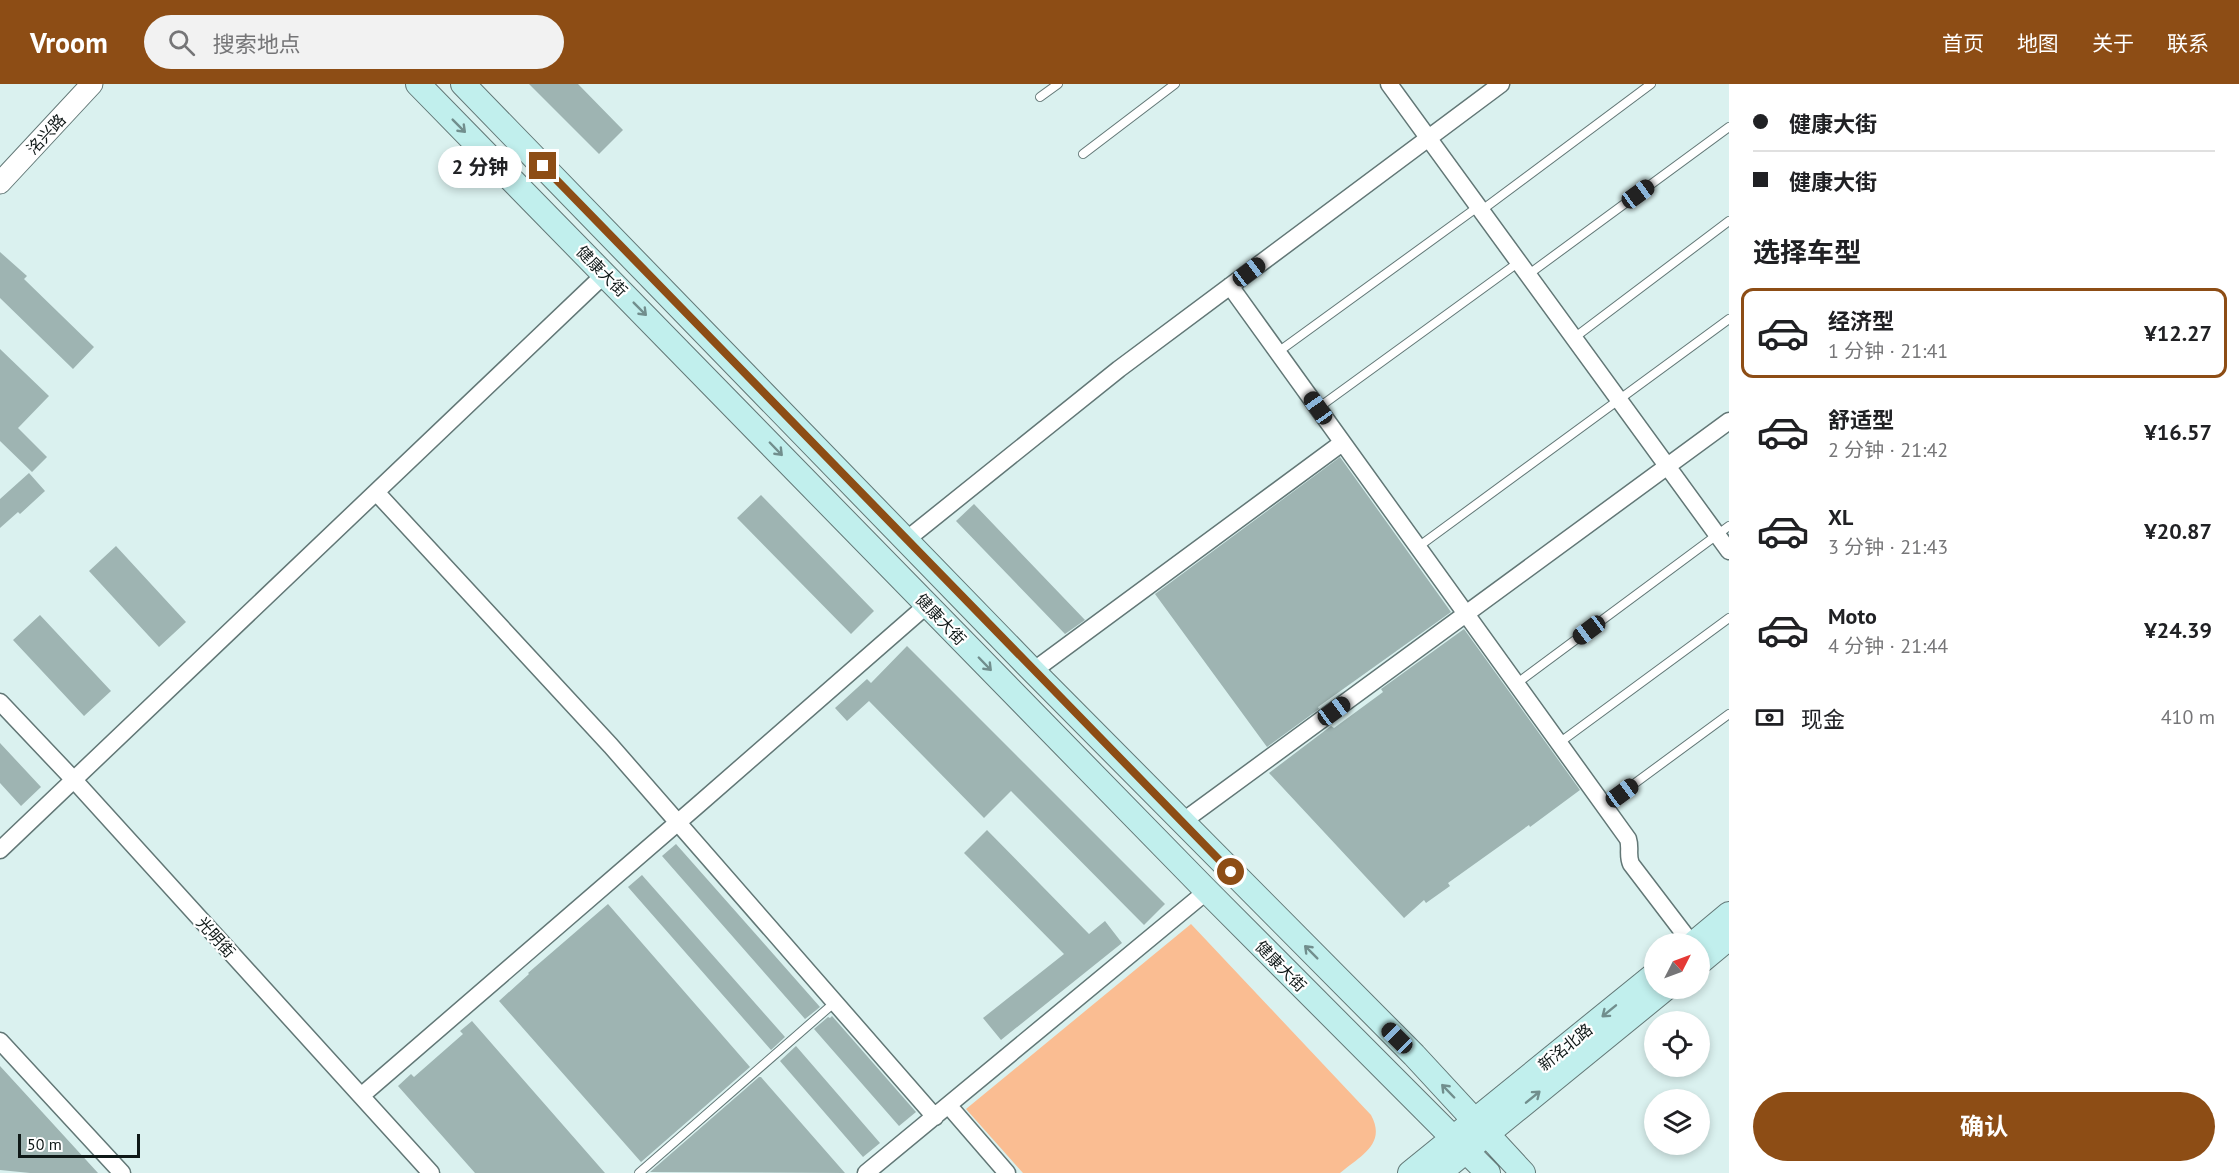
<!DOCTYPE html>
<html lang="zh">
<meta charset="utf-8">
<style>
body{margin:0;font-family:"PT Sans","Noto Sans SC",sans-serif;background:#f2f2f2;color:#202124;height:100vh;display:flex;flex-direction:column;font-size:22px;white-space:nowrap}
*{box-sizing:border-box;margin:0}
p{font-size:20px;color:#757577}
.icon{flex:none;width:33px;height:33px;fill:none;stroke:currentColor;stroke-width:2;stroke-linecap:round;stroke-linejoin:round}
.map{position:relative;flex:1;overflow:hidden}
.drawer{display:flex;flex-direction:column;background:#fff;width:510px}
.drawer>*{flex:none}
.top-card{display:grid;align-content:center;height:132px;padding:0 24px;background:#fff}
.needle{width:39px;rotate:48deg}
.tools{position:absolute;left:1644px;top:849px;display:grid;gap:12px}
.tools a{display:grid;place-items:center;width:66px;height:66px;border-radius:50%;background:#fff;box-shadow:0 3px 9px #0003;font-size:30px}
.scale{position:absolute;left:18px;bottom:15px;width:122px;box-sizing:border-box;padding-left:6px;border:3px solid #0f1817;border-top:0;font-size:16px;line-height:21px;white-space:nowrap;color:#0f1817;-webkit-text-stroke:4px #fff;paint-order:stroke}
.end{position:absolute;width:27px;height:27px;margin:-14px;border:8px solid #8d4d15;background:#fff;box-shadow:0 0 0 3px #fff}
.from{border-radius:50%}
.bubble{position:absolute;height:42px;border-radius:21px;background:#fff;box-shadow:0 3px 9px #0003;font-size:20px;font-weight:700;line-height:42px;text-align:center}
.car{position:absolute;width:18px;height:36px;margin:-18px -9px;border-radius:8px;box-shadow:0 0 4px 2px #0007;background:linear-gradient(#222 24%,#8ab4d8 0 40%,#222 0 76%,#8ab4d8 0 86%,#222 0)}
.top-card b{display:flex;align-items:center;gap:21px;height:57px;font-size:22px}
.top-card b+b{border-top:2px solid #e0e0e0}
.top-card i{width:15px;height:15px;background:#202124}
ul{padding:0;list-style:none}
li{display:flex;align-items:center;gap:18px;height:90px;margin:0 12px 9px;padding:0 12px;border:3px solid transparent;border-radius:12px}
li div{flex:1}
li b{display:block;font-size:22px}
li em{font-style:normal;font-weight:700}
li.on{border-color:#8d4d15}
li>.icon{width:54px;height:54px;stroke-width:1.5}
h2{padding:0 24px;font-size:27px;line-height:72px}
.pay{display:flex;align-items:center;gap:15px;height:66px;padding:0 24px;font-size:22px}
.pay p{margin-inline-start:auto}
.button{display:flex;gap:12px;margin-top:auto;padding:12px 24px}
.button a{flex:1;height:69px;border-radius:36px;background:#8d4d15;color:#fff;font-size:24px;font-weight:700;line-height:69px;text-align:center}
header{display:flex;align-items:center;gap:36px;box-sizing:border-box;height:84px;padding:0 30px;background:#8d4d15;color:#fff}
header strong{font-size:28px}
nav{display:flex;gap:33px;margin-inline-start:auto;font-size:21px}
.search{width:420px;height:54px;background:#f2f2f2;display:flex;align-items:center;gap:15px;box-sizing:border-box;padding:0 21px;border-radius:33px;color:#757577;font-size:22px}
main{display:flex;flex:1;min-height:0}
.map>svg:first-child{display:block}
.green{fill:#fabd92}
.building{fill:#9eb4b2}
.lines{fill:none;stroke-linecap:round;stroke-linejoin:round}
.service-casing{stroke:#627776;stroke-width:10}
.minor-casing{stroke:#627776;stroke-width:19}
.tertiary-casing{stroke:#627776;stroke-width:23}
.secondary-casing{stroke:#627776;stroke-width:26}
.service{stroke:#fff;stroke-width:8}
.minor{stroke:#fff;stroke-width:16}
.tertiary{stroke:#fff;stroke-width:21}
.secondary{stroke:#c1efed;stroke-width:24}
.oneway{stroke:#718e8d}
.route{stroke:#8d4d15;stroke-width:8}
.labels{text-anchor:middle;stroke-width:4.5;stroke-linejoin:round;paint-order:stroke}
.street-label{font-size:16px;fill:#0f1817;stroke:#fff}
</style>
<header>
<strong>Vroom</strong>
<div class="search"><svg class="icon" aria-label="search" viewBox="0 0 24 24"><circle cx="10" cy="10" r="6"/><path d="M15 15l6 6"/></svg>搜索地点</div>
<nav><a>首页</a><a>地图</a><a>关于</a><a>联系</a></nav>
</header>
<main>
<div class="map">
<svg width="1729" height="1089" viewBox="0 0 1729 1089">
<rect width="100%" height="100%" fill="#daf1ef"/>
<!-- green -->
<path class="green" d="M 1191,840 L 1371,1031 C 1387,1060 1360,1072 1340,1089 L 1023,1089 L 966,1025 Z"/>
<!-- building -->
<path class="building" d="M 529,0 L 578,0 L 623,46 L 599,70 Z
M 0,168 L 27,192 L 24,195 L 94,263 L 73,285 L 0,214 Z
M 0,265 L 49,312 L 18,344 L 47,373 L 32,388 L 0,357 Z
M 1340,373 L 1451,528 L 1318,623 L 1319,625 L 1267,663 L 1155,510 Z
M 29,389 L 45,407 L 20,430 L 18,428 L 0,444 L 0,415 Z
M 761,411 L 874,527 L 851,550 L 737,434 Z
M 974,420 L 1085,536 L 1065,550 L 956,437 Z
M 116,462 L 186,538 L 159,563 L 89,487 Z
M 40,531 L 111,607 L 84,632 L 13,556 Z
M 1464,545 L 1580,706 L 1530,743 L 1529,741 L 1448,799 L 1450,802 L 1426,819 L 1424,816 L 1404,834 L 1269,689 L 1331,642 L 1334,644 L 1379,611 L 1383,608 L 1381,605 Z
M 907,562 L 1165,820 L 1144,841 L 1011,707 L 984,734 L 869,617 L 847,637 L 835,624 L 867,595 L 871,599 Z
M 0,659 L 41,703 L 21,722 L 0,699 Z
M 987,746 L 1089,850 L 1105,837 L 1122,859 L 1001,956 L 983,934 L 1064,870 L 964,769 Z
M 676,760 L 820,923 L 805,935 L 662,772 Z
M 642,791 L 785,953 L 771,966 L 628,803 Z
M 608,820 L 750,983 L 641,1078 L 499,917 L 529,890 L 528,889 Z
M 832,932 L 916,1028 L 899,1042 L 814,945 L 828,933 L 830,934 Z
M 472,937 L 605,1089 L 475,1089 L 398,1002 L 411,990 L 414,993 L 463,950 L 460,947 Z
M 796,962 L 880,1059 L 863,1073 L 780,977 Z
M 0,982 L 98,1089 L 30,1089 L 0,1086 Z
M 759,993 L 761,993 L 845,1089 L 650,1088 Z"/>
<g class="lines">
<defs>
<path id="service" d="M 1040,13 L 1058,0
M 1083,70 L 1175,0
M 1482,126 L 1651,0
M 1529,190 L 1729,43
M 1574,254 L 1729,137
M 1278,268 L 1479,122
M 1318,324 L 1519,178
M 1418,463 L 1729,235
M 1516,600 L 1729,442
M 1559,659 L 1729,534
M 1604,722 L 1729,630
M 639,1089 L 834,919"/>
<path id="minor" d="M 1389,0 L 1729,467
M 1230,202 L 1628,755 C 1631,764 1627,771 1631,780 L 1692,860
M 376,408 L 611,662 L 935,1033
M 906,456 L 1119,285 L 1501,0
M 1033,587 L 1342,359
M 0,618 L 74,696 L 431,1089
M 1182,738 L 1729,337
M 0,766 L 605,190
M 0,957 L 122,1089
M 361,1012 L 698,721 L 927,521
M 949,1022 L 1007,1089
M 866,1089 L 1207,807"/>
<path id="tertiary" d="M 0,99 L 92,0"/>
<path id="secondary" d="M 418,0 L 1207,807 L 1488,1089
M 463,0 L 1033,587 L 1414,971 L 1523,1089
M 1693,860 L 1729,830
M 1700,878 L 1729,854
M 1410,1089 L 1654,891
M 1439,1089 L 1666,904"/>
</defs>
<!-- service casing -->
<use href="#service" class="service-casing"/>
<!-- minor casing -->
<use href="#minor" class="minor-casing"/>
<!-- tertiary casing -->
<use href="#tertiary" class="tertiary-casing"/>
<!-- secondary casing -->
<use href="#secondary" class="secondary-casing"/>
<!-- service -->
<use href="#service" class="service"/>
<!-- minor -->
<use href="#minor" class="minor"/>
<!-- tertiary -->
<use href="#tertiary" class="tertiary"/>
<!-- secondary -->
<use href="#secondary" class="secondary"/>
</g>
<!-- one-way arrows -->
<defs><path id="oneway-shaft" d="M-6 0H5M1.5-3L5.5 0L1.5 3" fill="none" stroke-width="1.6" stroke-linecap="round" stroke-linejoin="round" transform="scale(1.5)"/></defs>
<g class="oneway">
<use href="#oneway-shaft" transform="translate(459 42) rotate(45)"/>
<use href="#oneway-shaft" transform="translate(640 225) rotate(45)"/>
<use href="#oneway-shaft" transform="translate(776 365) rotate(46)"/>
<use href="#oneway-shaft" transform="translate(985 580) rotate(46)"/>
<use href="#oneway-shaft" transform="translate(1311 868) rotate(-135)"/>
<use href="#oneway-shaft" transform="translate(1609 927) rotate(141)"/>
<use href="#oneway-shaft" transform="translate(1448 1007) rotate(-134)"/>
<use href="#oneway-shaft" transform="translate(1533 1013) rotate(-39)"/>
</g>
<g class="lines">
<!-- route -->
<path class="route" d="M 543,82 L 1231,788"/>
</g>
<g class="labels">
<!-- street labels -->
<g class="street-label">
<text transform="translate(46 50) rotate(-47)" y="6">洺兴路</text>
<text transform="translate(602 187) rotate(45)" y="6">健康大街</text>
<text transform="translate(941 535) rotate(46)" y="6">健康大街</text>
<text transform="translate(216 853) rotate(48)" y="6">光明街</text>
<text transform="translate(1281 882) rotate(45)" y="6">健康大街</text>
<text transform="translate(1565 963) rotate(-39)" y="6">新洺北路</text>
</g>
</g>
</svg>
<div class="tools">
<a><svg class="needle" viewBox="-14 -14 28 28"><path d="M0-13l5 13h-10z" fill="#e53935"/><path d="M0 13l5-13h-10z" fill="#757577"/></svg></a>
<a><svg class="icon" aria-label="locate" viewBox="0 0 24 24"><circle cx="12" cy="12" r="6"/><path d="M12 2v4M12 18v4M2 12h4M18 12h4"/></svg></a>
<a><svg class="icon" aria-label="layers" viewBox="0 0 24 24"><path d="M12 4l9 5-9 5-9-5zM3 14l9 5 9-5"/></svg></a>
</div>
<div class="scale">50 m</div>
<i class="end from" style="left:1231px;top:788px"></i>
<i class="end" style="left:543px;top:82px"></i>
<div class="bubble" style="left:438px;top:62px;width:84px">2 分钟</div>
<i class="car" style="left:1638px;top:110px;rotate:54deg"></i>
<i class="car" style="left:1249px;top:188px;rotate:53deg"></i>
<i class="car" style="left:1318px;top:324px;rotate:325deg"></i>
<i class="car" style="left:1589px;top:546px;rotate:233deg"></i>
<i class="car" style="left:1334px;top:627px;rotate:54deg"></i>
<i class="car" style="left:1622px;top:709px;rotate:54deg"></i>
<i class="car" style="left:1397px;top:954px;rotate:315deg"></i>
</div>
<section class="drawer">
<div class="top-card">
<b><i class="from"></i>健康大街</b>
<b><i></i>健康大街</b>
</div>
<h2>选择车型</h2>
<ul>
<li class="on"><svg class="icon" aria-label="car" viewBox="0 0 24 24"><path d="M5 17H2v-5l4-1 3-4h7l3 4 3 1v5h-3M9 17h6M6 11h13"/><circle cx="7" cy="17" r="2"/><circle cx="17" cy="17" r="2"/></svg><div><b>经济型</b><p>1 分钟 · 21:41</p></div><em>¥12.27</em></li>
<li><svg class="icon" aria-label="car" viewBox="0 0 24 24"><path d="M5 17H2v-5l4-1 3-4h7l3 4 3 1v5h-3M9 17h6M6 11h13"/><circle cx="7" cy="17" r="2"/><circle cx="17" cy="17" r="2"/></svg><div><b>舒适型</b><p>2 分钟 · 21:42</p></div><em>¥16.57</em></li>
<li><svg class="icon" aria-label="car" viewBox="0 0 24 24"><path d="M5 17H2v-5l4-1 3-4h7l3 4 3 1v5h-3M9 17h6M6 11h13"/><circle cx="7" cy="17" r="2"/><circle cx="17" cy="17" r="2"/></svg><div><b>XL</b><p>3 分钟 · 21:43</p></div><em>¥20.87</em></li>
<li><svg class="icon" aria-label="car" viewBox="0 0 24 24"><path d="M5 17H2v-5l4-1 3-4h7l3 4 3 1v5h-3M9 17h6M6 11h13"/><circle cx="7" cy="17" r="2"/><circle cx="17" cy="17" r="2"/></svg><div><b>Moto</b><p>4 分钟 · 21:44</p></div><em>¥24.39</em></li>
</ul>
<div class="pay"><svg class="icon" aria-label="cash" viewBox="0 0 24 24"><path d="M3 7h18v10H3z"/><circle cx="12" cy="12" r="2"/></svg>现金<p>410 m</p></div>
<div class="button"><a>确认</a></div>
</section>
</main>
